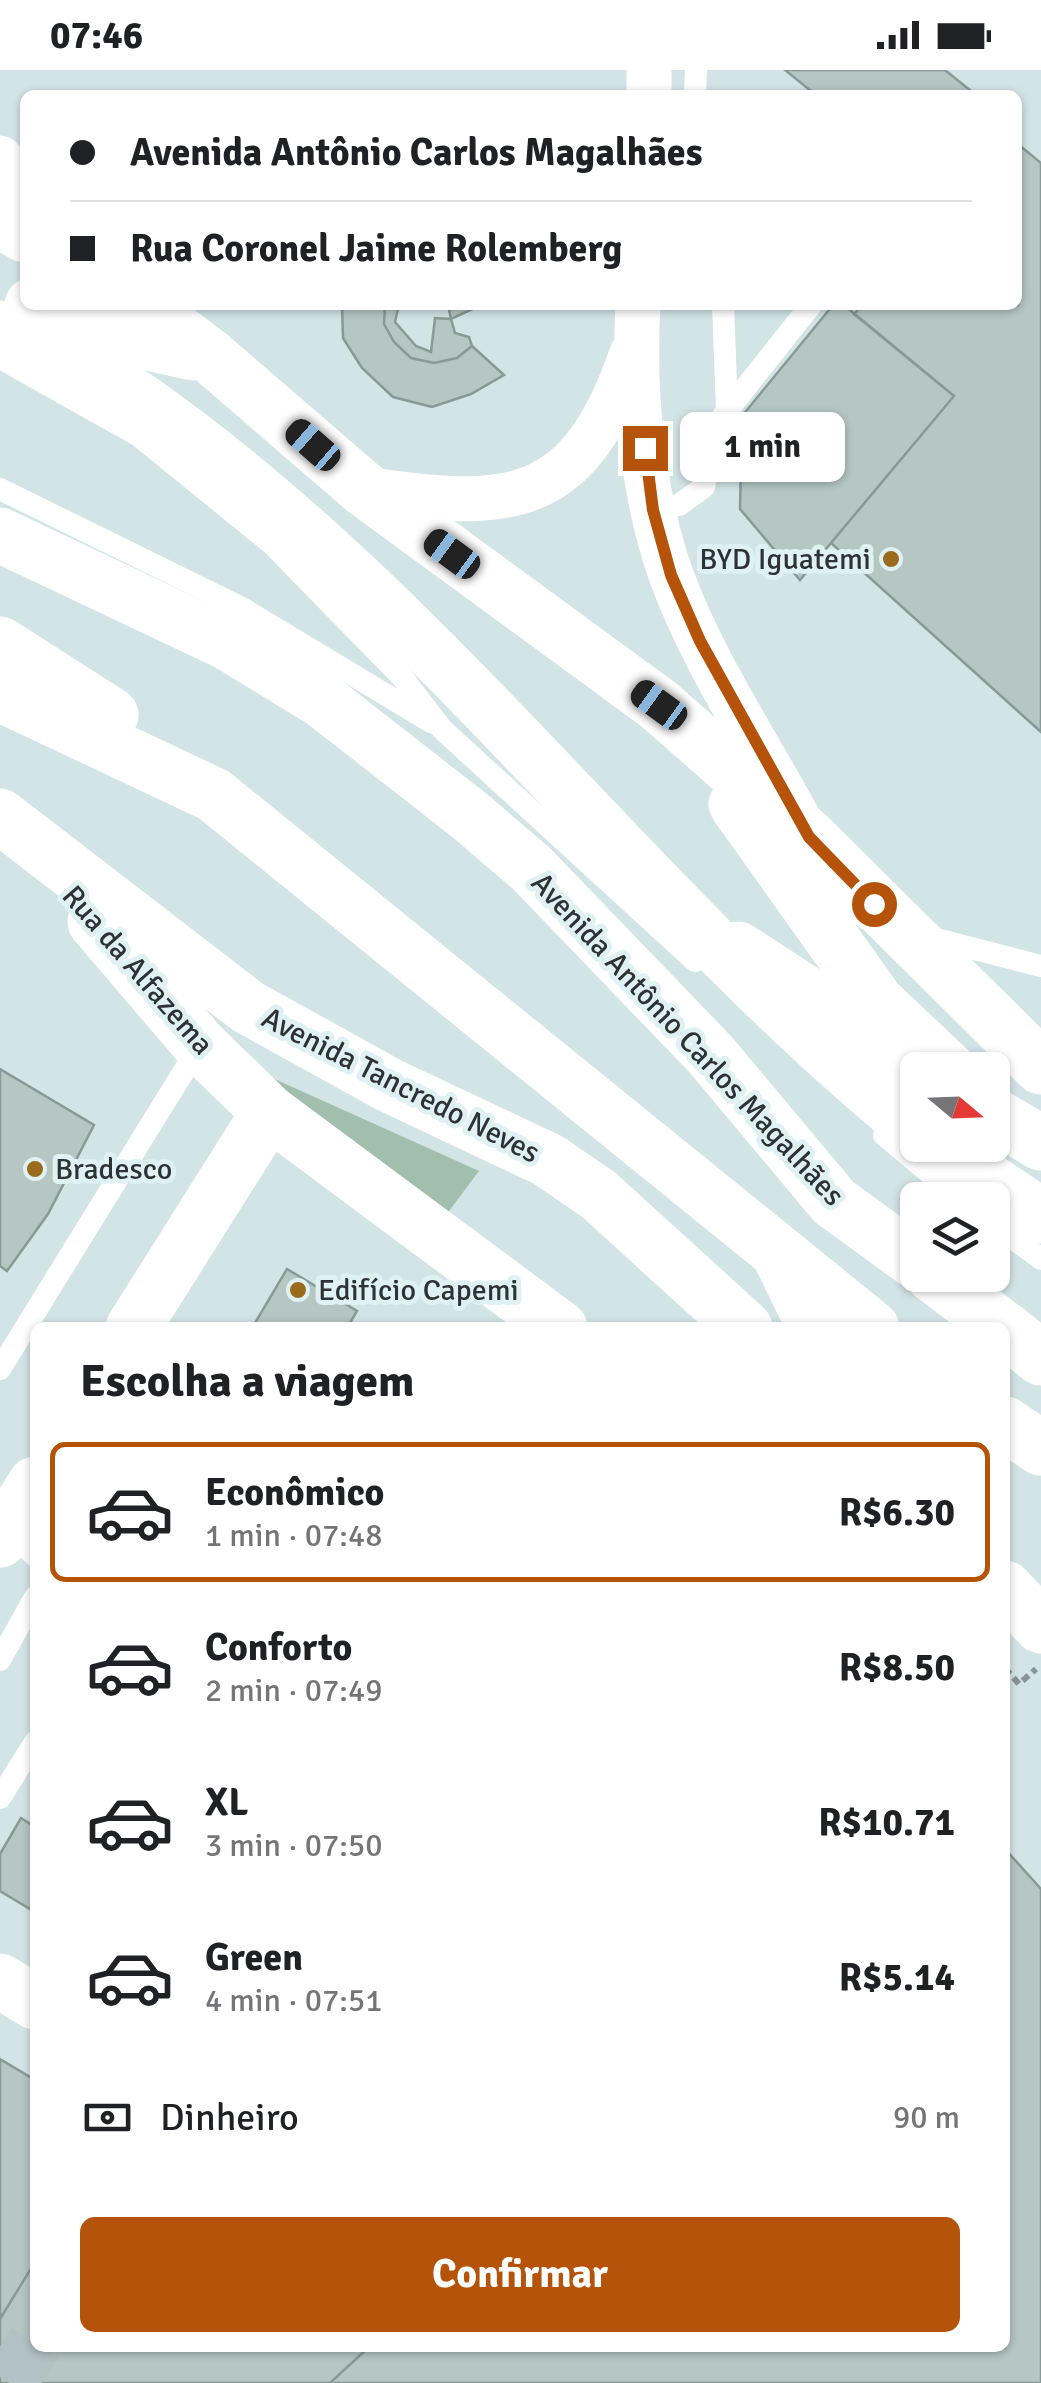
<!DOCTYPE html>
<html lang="pt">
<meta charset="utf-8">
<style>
body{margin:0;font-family:Signika,sans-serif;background:#f6f6f6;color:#202124;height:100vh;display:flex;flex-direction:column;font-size:38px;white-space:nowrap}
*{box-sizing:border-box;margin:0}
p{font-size:32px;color:#757577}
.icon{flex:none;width:55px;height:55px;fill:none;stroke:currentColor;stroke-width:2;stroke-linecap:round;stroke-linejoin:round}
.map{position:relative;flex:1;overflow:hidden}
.drawer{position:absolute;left:30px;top:1252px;width:980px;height:1030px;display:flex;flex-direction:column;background:#fff;border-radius:15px;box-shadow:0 2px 8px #0004}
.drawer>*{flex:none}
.hud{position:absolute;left:20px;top:20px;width:1002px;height:220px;border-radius:15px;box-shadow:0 2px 8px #0004;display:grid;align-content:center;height:220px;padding:0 50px;background:#fff}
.needle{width:65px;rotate:109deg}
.buttons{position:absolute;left:900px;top:982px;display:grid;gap:20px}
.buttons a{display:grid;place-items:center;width:110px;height:110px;border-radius:15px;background:#fff;box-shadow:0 2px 8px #0004;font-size:50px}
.end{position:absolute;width:45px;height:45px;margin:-22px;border:12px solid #b45309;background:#fff;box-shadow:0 0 0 5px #fff}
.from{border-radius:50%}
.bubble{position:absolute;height:70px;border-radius:15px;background:#fff;box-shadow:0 2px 8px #0004;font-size:32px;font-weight:700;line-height:70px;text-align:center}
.car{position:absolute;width:30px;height:60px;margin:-30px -15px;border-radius:12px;box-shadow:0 0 8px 2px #0007;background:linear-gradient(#222 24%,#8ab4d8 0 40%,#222 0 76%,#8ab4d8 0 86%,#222 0)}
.hud b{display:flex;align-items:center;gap:35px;height:95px;font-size:38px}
.hud b+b{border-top:2px solid #e0e0e0}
.hud i{width:25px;height:25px;background:#202124}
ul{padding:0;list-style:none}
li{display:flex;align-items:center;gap:30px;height:140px;margin:0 20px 15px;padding:0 30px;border:5px solid transparent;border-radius:15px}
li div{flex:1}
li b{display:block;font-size:38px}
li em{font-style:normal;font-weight:700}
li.current{border-color:#b45309}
li>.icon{width:90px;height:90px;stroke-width:1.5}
h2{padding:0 50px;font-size:45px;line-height:120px}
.pay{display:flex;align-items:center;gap:25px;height:110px;padding:0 50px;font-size:38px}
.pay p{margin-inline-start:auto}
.cta{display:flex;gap:20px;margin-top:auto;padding:20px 50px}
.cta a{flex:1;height:115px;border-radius:15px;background:#b45309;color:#fff;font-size:40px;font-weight:700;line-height:115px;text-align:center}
.status{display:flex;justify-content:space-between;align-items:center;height:70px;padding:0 50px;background:#fff;direction:ltr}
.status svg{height:28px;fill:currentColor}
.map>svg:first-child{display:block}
.green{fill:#a2beac}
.building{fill:#b5c6c3;stroke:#899996;stroke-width:2.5}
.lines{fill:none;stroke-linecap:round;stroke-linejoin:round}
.secondary-tunnel{stroke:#b2c1c3;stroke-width:55;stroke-dasharray:55 28;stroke-linecap:butt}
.path{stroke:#879395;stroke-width:6;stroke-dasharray:8 5;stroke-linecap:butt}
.lane{stroke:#fff;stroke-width:22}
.street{stroke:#fff;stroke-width:45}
.secondary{stroke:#fff;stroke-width:55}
.primary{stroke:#fff;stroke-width:55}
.route{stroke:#b45309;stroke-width:12}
.poi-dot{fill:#9a6b1d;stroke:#e0f1f4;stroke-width:4}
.labels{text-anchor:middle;stroke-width:10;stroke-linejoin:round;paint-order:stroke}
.poi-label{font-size:30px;fill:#2d3334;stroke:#e0f1f4;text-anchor:start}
.street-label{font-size:30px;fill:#2d3334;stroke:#e0f1f4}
</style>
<div class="status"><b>07:46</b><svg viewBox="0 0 49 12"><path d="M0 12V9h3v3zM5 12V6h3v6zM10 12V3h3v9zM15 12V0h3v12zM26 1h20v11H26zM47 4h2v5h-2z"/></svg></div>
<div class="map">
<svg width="1041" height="2313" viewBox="0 0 1041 2313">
<rect width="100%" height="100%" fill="#d3e4e7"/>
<!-- green -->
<path class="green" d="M 221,985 L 479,1101 L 449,1141 L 445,1160 Z"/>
<!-- building -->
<path class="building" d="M 785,0 L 945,0 L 976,25 L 816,25 Z
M 1018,74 L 1041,93 L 1041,662 L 831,473 L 954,326 L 854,244 L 862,235 L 1018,235 Z
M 342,235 L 385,235 L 384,254 L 394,272 L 411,288 L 434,293 L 457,288 L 472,276 L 504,305 L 471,324 L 432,337 L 393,327 L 362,298 L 343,268 Z
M 385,235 L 399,235 L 395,252 L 416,276 L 431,282 L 435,248 L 451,249 L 455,263 L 469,267 L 472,276 L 457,288 L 434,293 L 411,288 L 394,272 L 384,254 Z
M 448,235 L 481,235 L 451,249 Z
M 833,235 L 844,235 L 954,326 L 800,510 L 740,439 L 742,346 Z
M 0,999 L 94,1055 L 48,1144 L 7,1201 L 0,1196 Z
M 287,1199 L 357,1241 L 347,1258 L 252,1258 Z
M 21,1748 L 35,1757 L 35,1842 L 0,1821 L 0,1784 Z
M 1005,1779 L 1041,1819 L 1041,2313 L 330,2313 L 368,2278 L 1005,2278 Z
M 0,1989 L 35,2010 L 35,2192 L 0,2249 Z
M 35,2192 L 35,2278 L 368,2278 L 330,2313 L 0,2313 L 0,2249 Z"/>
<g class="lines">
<!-- secondary-tunnel -->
<path class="secondary-tunnel" d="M 9,2313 L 35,2273"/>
<!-- path -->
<path class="path" d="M 1005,1598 L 1019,1614 L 1036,1599"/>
<!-- lane -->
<path class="lane" d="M 695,25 L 696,0
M 723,235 L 727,339
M 0,288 L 139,366 L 272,474 L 402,607 L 442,659 L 695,891
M 0,419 L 242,538 L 431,652
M 653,439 L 679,435 L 704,417 L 715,356 L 811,235
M 928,867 L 1041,896
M 884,1065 L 962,1130
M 992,1153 L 1041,1189
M 0,1299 L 200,975
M 7,1458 L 35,1486
M 0,1590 L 35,1527
M 0,1728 L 35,1672"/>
<!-- street -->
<path class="street" d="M 649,25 L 649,0
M 0,88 L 25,119
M 638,235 C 633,322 642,423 671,505 C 702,590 755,669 798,748
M 364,419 C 510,441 579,438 632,283"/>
<!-- secondary -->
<path class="secondary" d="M 0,151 L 25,165
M 32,235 L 129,269 L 193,283
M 142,235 L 210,286 L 364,419 L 659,635 L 809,767 L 1041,997
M 0,574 L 111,645
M 0,624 L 214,725 L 872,1258
M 736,734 L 877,932 L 949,1000
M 0,746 L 248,937 L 389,1015 L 548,1090 L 599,1125 L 745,1258
M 95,852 L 200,975 L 269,1042 L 560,1258
M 738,879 L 901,985
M 992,1044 L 1041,1073
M 133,1258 L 269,1042
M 1005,1354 L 1041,1378
M 0,1470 L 35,1414
M 1005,1518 L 1041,1556
M 0,1911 L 35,1932"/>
<!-- primary -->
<path class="primary" d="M 0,258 C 48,283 104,304 147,335 C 437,541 643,838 918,1061
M 0,465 L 228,573 L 323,631 L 469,745 L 531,798 L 711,985 L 834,1132 L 918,1193
M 937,1075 L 1041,1146
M 778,1182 L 815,1258
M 933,1205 L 1003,1258
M 1005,1259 L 1041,1288"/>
</g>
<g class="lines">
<!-- route -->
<path class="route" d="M 645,378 L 653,440 L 671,505 L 700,571 L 809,767 L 874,834"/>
</g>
<!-- markers -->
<g class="poi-dot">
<circle cx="891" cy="489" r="10"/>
<circle cx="35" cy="1099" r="10"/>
<circle cx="298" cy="1220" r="10"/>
</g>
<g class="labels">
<!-- poi labels -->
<g class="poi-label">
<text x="871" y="499" text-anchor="end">BYD Iguatemi</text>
<text x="55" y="1109">Bradesco</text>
<text x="318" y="1230">Edifício Capemi</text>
</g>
<!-- street labels -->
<g class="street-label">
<text transform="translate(138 900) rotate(49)" y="10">Rua da Alfazema</text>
<text transform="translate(688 969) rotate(47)" y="10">Avenida Antônio Carlos Magalhães</text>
<text transform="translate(401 1015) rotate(27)" y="10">Avenida Tancredo Neves</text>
</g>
</g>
</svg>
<div class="buttons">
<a><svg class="needle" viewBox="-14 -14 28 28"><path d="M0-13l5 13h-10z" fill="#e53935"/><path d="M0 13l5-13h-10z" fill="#757577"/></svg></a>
<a><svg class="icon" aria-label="layers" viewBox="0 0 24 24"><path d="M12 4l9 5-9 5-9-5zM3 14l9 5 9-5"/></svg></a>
</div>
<i class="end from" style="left:874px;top:834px"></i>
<i class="end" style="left:645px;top:378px"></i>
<div class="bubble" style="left:680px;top:342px;width:165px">1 min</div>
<i class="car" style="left:313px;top:375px;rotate:311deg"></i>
<i class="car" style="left:452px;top:484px;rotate:306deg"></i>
<i class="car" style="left:659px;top:635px;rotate:306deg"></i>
<div class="hud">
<b><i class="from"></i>Avenida Antônio Carlos Magalhães</b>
<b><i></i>Rua Coronel Jaime Rolemberg</b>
</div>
<section class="drawer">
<h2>Escolha a viagem</h2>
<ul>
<li class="current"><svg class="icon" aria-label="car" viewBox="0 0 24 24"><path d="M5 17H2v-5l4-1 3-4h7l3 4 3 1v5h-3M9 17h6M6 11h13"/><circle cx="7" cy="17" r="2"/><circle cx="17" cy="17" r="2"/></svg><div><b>Econômico</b><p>1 min · 07:48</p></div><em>R$6.30</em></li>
<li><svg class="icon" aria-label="car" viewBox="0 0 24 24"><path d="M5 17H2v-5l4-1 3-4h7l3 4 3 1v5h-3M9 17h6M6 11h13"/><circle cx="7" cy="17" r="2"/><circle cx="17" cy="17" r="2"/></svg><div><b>Conforto</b><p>2 min · 07:49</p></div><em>R$8.50</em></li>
<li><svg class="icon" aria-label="car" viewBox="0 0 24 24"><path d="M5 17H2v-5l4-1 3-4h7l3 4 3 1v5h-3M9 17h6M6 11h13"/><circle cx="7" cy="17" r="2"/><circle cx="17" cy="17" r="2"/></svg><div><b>XL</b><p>3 min · 07:50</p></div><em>R$10.71</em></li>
<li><svg class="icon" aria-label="car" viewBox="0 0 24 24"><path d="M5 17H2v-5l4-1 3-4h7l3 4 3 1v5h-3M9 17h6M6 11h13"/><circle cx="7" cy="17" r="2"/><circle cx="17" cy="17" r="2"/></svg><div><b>Green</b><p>4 min · 07:51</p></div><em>R$5.14</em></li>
</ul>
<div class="pay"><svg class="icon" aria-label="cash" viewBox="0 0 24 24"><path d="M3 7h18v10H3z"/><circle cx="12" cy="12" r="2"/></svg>Dinheiro<p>90 m</p></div>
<div class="cta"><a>Confirmar</a></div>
</section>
</div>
